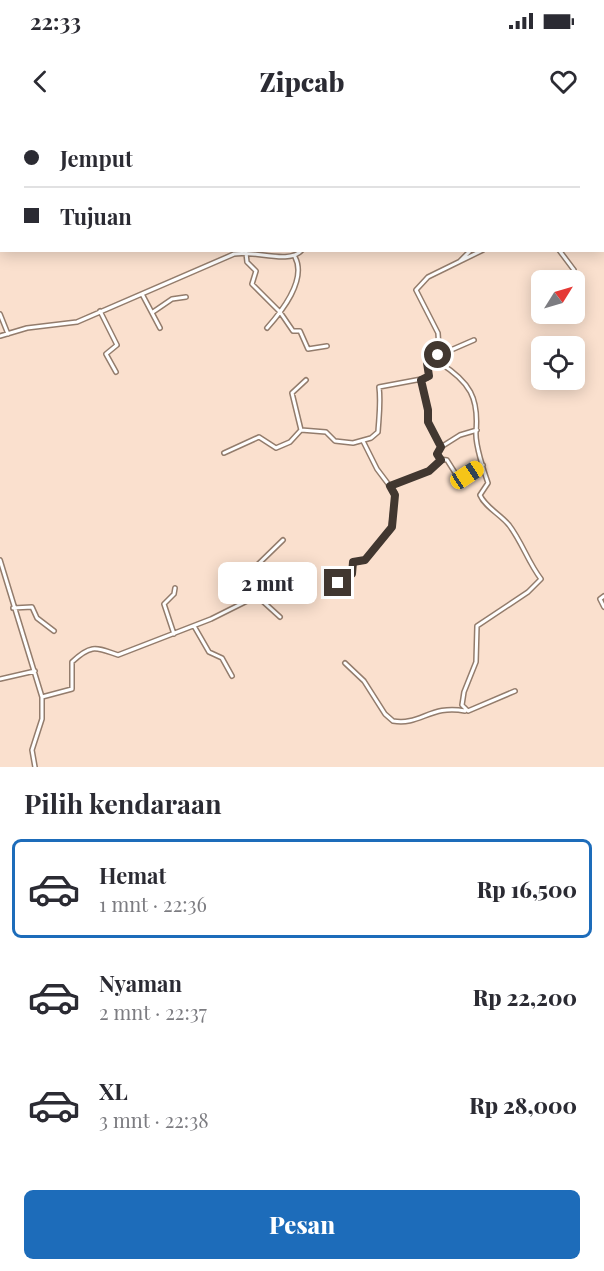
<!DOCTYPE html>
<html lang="id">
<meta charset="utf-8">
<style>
body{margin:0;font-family:"Playfair Display",serif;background:#f7f7f7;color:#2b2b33;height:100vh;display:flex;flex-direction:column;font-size:22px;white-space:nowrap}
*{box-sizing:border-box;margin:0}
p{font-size:20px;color:#7c7c81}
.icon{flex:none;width:33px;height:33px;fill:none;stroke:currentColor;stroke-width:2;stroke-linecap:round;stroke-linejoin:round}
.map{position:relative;height:647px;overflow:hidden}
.details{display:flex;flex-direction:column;background:#fff;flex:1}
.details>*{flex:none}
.guide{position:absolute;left:0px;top:0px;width:604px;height:132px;box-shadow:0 3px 15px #0003;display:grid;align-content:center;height:132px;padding:0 24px;background:#fff}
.needle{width:39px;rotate:53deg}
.tools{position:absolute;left:531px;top:150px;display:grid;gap:12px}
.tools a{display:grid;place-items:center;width:54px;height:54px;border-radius:9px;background:#fff;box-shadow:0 3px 15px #0003;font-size:30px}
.end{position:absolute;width:27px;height:27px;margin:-14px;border:8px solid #413730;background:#fff;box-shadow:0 0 0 3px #fff}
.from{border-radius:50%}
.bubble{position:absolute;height:42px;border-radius:9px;background:#fff;box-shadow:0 3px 15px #0003;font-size:20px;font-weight:800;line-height:42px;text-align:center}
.car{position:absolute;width:18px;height:36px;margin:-18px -9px;border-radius:8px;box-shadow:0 0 4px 2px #0007;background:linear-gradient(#f5c518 24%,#345 0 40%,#f5c518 0 76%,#345 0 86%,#f5c518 0)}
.guide b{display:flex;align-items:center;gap:21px;height:57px;font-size:22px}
.guide b+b{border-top:2px solid #e1e1e2}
.guide i{width:15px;height:15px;background:#2b2b33}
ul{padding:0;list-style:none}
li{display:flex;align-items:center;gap:18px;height:99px;margin:0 12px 9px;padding:0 12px;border:3px solid transparent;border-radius:9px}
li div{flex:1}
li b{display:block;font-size:22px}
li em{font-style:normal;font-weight:800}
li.active{border-color:#1d6cba}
li>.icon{width:54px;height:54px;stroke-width:1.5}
h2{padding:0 24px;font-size:27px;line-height:72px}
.cta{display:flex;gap:12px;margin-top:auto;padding:12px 24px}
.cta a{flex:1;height:69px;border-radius:9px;background:#1d6cba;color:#fff;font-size:24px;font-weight:800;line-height:69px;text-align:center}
.status{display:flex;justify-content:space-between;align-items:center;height:42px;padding:0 30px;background:#fff;direction:ltr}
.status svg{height:16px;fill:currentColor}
header{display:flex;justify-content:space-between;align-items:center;height:78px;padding:0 24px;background:#fff;font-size:27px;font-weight:800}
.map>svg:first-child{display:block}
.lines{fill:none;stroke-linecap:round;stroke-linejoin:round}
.minor-casing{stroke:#937c6c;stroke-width:6}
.minor{stroke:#fff;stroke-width:3}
.route{stroke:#413730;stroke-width:8}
</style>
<div class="status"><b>22:33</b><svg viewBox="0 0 49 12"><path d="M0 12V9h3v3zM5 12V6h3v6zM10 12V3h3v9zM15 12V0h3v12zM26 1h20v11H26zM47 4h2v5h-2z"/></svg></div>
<header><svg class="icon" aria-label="back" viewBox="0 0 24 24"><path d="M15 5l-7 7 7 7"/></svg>Zipcab<svg class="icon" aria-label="heart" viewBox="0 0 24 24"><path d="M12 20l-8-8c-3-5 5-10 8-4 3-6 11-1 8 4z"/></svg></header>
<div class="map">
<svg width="604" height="647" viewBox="0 0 604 647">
<rect width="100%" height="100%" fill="#fae0ce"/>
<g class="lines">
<defs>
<path id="minor" d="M 217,0 L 218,2
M 394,0 L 395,2
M 384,2 L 385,0
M 603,15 L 604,15
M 603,41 L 604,41
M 603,64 L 604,66
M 603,72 L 604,72
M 0,86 L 2,84
M 483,130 L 428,157 L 416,170 L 438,213 L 440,243 C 470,262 479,278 476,312 C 475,324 484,352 488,363 L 480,375 C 485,387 500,394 509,405 C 522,422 528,442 541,459 L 528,472 L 477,506 L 476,542 L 464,572 L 462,585 L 468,591 L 515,571
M 559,130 L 574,150 L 574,166
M 246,133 L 247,142 L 256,151 L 252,164 L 280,192 L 293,211 L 300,211 L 308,229 L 327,226
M 460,141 L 471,130
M 142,174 L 160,208
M 100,191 L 117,225 L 106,234 L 116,252
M 153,192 L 172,179 L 186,177
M 0,194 L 8,214
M 267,208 C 282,191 307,160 295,137
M 0,216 L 27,208 L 77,202 L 234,134 C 255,130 289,145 302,130
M 439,230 L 451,230 L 474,220
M 421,260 L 428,290 L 428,302 L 441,327 L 437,334 L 439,339 L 447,340 L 459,359 L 483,345
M 301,310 L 292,273 L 306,260
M 441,327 L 460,315 L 477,310
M 224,333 L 259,317 L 276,328 L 290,322 L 301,310 L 326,312 L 335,321 L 353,323 L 371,318 L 378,312 C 379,296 381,282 379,267 L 427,258 L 429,255 L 427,243 L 438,238
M 390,366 L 429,351 L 441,341
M 0,440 L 42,577 L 42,599 L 32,630 L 35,647
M 327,466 L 352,455 L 353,443 L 365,440 L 391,409 L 395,373 L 377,349 L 363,321
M 604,476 L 600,479 L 604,487
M 253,478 L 258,477 L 280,497
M 13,488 L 32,487 L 37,498 L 54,511
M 194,506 L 209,532 L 222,538 L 232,556
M 174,514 L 164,484 L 174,474 L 175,468
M 345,543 L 364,561 L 385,594 L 393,601 C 420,606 431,584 465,591
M 0,559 L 35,551
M 42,577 L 72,569 L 72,542 C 92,523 97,528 118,535 L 211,499 L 253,478 L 244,458 L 283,420"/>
</defs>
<!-- minor casing -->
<use href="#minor" class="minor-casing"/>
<!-- minor -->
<use href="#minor" class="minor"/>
</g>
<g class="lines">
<!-- route -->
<path class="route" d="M 338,463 L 352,454 L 353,442 L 365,440 L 392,407 L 395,375 L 390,366 L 429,351 L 441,340 L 437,334 L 441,327 L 428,302 L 428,290 L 421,260 L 429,256 L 427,243 L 438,238 L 438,235"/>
</g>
</svg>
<div class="tools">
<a><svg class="needle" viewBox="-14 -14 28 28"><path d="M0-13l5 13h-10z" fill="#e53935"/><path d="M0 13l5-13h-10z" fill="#7c7c81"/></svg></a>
<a><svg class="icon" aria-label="locate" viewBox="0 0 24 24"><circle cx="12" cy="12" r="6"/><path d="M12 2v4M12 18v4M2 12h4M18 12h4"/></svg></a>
</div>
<i class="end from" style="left:438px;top:235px"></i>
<i class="end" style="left:338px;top:463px"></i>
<div class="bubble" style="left:218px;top:442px;width:99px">2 mnt</div>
<i class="car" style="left:467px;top:355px;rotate:57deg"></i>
<div class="guide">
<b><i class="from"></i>Jemput</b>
<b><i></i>Tujuan</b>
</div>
</div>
<section class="details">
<h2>Pilih kendaraan</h2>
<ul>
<li class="active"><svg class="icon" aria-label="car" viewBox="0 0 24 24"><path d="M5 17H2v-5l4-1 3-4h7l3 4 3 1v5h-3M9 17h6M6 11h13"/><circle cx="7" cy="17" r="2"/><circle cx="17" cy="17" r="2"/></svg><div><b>Hemat</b><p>1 mnt · 22:36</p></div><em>Rp 16,500</em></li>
<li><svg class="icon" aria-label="car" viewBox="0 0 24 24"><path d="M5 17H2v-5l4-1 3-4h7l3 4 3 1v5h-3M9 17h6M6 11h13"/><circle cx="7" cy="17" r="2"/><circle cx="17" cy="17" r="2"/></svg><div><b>Nyaman</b><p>2 mnt · 22:37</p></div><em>Rp 22,200</em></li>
<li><svg class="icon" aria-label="car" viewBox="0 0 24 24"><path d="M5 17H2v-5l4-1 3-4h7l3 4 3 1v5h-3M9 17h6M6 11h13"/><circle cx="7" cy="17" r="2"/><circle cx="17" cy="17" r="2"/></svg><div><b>XL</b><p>3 mnt · 22:38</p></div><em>Rp 28,000</em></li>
</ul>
<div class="cta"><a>Pesan</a></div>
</section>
